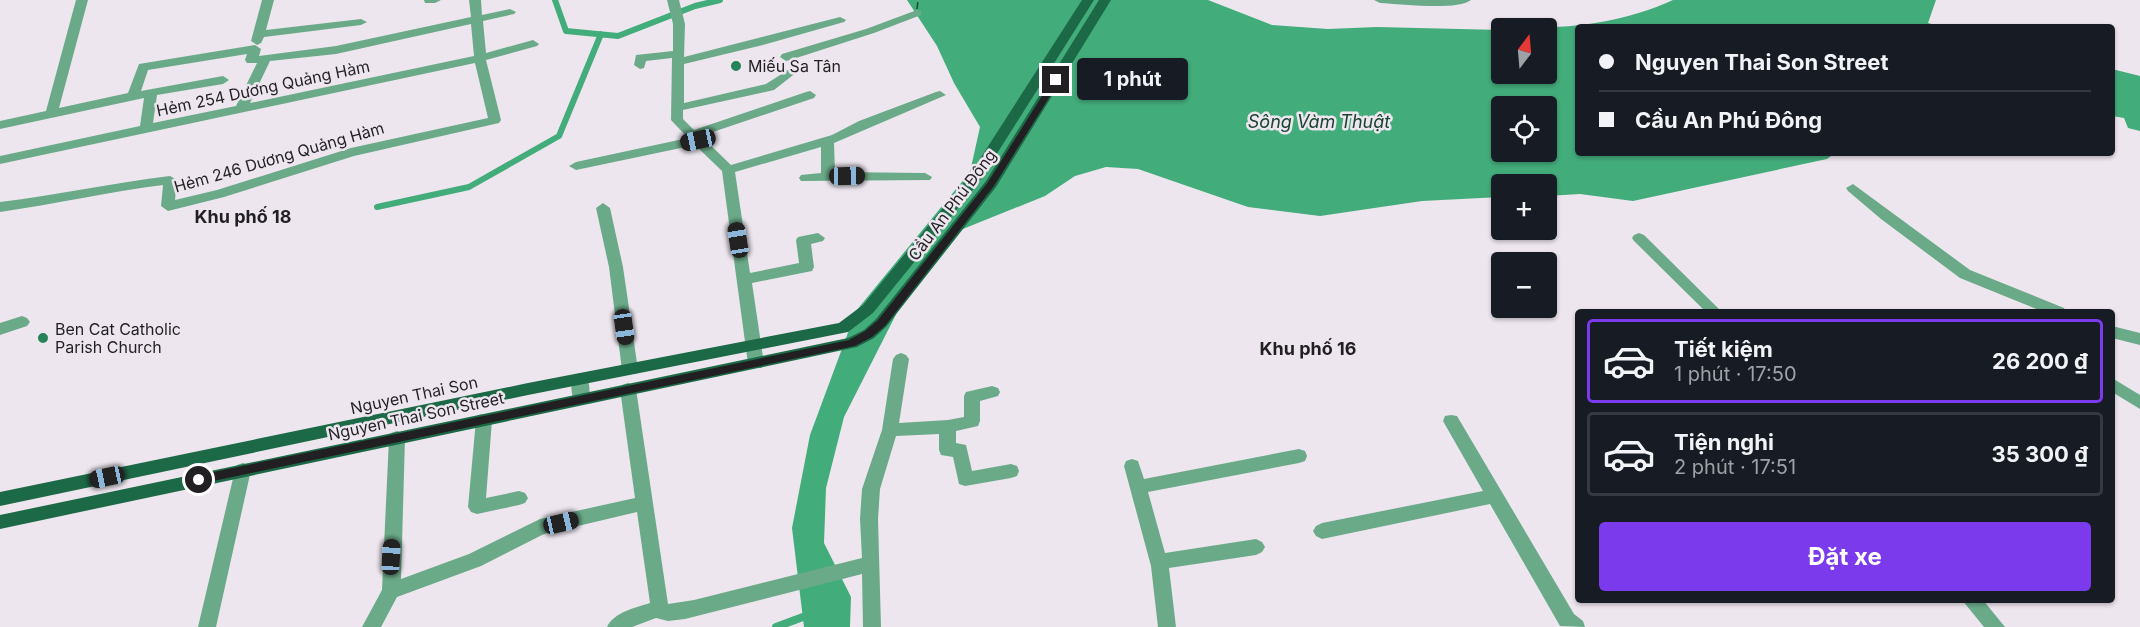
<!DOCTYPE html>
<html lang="vi">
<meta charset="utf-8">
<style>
body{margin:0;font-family:Inter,sans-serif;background:#242831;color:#f1f3f6;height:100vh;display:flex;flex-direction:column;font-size:22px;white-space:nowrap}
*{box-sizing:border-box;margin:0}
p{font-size:20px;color:#9ea1a6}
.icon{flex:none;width:33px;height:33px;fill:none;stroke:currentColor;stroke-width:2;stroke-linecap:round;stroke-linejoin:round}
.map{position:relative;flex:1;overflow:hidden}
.drawer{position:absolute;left:1575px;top:309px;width:540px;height:294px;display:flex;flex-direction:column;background:#171b24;border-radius:6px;box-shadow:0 2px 4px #0004}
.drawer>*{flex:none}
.hud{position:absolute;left:1575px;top:24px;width:540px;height:132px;border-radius:6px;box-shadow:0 2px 4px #0004;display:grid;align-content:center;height:132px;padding:0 24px;background:#171b24}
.needle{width:39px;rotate:16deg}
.tools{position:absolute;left:1491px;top:18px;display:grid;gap:12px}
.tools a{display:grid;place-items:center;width:66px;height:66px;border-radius:6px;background:#171b24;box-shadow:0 2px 4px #0004;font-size:30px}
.end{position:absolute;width:27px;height:27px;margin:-14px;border:8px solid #221f23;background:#fff;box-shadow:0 0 0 3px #fff}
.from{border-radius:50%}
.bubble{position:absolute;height:42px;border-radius:6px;background:#171b24;box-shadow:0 2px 4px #0004;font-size:20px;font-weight:700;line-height:42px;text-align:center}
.car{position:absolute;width:18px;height:36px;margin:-18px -9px;border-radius:8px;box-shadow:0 0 4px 2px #0007;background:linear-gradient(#222 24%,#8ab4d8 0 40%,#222 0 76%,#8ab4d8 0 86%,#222 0)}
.hud b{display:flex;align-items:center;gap:21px;height:57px;font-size:22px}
.hud b+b{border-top:2px solid #363941}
.hud i{width:15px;height:15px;background:#f1f3f6}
ul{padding:10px 0 0;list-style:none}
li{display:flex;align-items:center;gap:18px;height:84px;margin:0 12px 9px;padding:0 12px;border:3px solid #363941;border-radius:6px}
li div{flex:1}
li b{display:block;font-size:22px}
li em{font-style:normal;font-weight:700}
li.current{border-color:#7c3aed}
li>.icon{width:54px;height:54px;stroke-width:1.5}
.cta{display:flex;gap:12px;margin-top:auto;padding:12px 24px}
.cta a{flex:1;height:69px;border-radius:6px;background:#7c3aed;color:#fff;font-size:24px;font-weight:700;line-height:69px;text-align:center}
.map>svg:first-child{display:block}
.water{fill:#43ac7b;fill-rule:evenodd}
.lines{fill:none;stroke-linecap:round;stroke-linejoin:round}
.stream-far1{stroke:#43ac7b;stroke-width:6}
.stream{stroke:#43ac7b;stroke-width:8}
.ferry{stroke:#194430;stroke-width:1.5;stroke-dasharray:7 5;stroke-linecap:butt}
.minor{fill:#6baa89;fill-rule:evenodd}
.major{fill:#1c6947;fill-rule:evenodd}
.route{fill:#221f23}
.poi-dot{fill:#258259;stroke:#ede6ef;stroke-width:2}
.labels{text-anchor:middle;stroke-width:5;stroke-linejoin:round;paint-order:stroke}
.poi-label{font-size:16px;fill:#221f23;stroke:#ede6ef;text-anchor:start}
.street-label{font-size:16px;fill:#221f23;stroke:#ede6ef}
.water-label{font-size:18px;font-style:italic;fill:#194430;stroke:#ede6ef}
.neighbourhood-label{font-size:18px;font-weight:bold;fill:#221f23;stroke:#ede6ef}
</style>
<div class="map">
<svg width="2140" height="627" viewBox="0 0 2140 627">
<rect width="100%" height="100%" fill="#ede6ef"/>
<!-- water -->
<path class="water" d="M 907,0 L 1208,0 L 1272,25 L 1328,29 L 1377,27 L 1501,30 L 1502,74 L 1546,74 L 1546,28 L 1532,28 C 1582,27 1627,21 1673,0 L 1936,0 L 1928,23 L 1942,27 L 1578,27 L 1578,153 L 1835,153 L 1827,159 L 1633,201 L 1580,194 L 1547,196 L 1546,184 L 1502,184 L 1501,197 L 1422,201 L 1320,216 L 1248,207 L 1138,169 L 1106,167 L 1075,176 L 1045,196 L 953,233 L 916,275 L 844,417 L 826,488 L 824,543 L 851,597 L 850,627 L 804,627 L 792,528 L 810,435 L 856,311 L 970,172 L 980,127 L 954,83 L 937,46 ZM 1502,106 L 1546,106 L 1546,152 L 1502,152 Z
M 2112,69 L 2140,76 L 2140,131 L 2128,128 L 2124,118 L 2112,116 Z"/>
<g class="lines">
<!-- stream-far1 -->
<path class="stream-far1" d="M 555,0 L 566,31 L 618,36 L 695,6 L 720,0
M 377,207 L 469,187 L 559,136 L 601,34"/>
<!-- stream -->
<path class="stream" d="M 776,627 L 811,614"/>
<!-- ferry -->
<path class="ferry" d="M 917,9 L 918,0"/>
<!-- minor -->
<path class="minor" d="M 76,0 L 88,0 L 59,108 L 128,93 L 139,64 L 255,45 L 261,49 L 259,56 L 336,46 L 471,17 L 469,0 L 481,0 L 482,15 L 510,9 L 516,12 L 514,14 L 483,21 L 486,53 L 533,40 L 539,44 L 537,46 L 486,60 L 501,120 L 499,123 L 354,156 L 224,197 L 168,211 L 161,206 L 163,185 C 108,192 55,204 0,212 L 0,202 C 57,195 113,183 170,176 L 177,180 L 175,200 L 217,190 L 351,148 L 488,118 L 475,63 L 0,164 L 0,156 L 140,126 L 144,98 L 0,129 L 0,121 L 46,111 ZM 471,24 L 474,56 L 250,103 L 270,61 L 336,54 ZM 247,54 L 245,60 L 247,63 L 257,63 L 236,106 L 153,123 L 157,95 L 223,84 L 229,80 L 223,76 L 141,91 L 148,70 Z
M 262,0 L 274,0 L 266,30 L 361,19 L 367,22 L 361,25 L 264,37 L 261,43 L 257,45 L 251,41 Z
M 424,0 L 441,0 L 435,3 L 425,3 Z
M 667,0 L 679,0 L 685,24 L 684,57 L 840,17 L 846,20 L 844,22 L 763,45 L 684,64 L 684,103 L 766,84 L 791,68 L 797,72 L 774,90 L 683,110 L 683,119 L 694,130 L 806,92 L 810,91 L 816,95 L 814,98 L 701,136 L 731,165 L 832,135 L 859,121 L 936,92 L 940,91 L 946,95 L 834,143 L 835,172 L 925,173 L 932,177 L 930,180 L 801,181 L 799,178 L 801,175 L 821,173 L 821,147 L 735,172 L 750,273 L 799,263 L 796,240 L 798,237 L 818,233 L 825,238 L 823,241 L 811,244 L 814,267 L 812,271 L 752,283 L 764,364 L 762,368 L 750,368 L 748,364 L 722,171 L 695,145 L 576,170 L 569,166 L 576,162 L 688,138 L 671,120 L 672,58 L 646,61 L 644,68 L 640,69 L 634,65 L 636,55 L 673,51 L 673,24 Z
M 1374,0 L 1471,0 C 1457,11 1400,4 1380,3 Z
M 917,10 L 921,11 L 921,15 L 874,33 L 790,60 L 786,61 L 780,57 L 782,54 L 866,29 Z
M 1853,184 L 1970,270 L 2064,308 L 2066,312 L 2044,312 L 1960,278 L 1881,219 L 1848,191 L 1846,188 Z
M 603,203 L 610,208 L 623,267 L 638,370 L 636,374 L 624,374 L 622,370 L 609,267 L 596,208 Z
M 1639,233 L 1644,235 L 1722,312 L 1706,312 L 1634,241 L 1632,238 L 1634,235 Z
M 22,316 L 27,318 L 30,322 L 27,326 L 0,335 L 0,323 Z
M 2112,326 L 2140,333 L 2140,345 L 2112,338 Z
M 901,353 L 906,355 L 909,359 L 899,423 L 948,420 L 964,417 L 964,396 L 966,392 L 992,386 L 998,388 L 1000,392 L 998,396 L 980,401 L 980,421 L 978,426 L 956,431 L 956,443 L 966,445 L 972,471 L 1011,464 L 1017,466 L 1019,471 L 1017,476 L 1011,478 L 965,486 L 959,484 L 953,457 L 941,455 L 939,450 L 939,434 L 896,436 L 880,489 L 878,519 L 881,627 L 863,627 L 862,574 L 685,619 L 668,621 L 656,618 L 632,627 L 607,627 C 614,612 635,608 650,603 L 637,512 L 544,534 L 481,566 L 397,597 L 381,627 L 362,627 L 382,590 L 389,438 L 391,433 L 397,431 L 403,433 L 405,438 L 401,579 L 469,554 L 540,519 L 635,498 L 620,389 L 622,385 L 628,383 L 634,385 L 636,389 L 668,604 L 694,600 L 862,558 L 860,519 L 862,489 L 882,430 L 893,359 L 896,355 Z
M 580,373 L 586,375 C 590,382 591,396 587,403 L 581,405 L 575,403 C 571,396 570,382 574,375 Z
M 2112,378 L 2140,395 L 2140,409 L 2112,392 Z
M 484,414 L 490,415 L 492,420 L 486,498 L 519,491 L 525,493 L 528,498 L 525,503 L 519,505 L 477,514 L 471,512 L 468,507 L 476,420 L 478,415 Z
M 1451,415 L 1457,416 L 1574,614 L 1583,621 L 1585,627 L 1560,626 L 1490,504 L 1322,539 L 1316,536 L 1313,531 L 1316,526 L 1322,523 L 1483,491 L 1443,421 L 1445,416 Z
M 1299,449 L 1305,451 L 1307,456 L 1305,461 L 1299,463 L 1148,492 L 1165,553 L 1256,539 L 1262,542 L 1265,547 L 1262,552 L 1256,555 L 1169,568 L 1176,627 L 1158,627 L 1151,566 L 1124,466 L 1126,461 L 1132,459 L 1138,461 L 1144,479 Z
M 243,463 L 249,465 L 251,470 L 216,627 L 198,627 L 235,470 L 237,465 Z
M 1962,600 L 1983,600 L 2005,627 L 1984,627 Z"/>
<!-- major -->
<path class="major" d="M 1082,0 L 1094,0 L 979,182 L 873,313 L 848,332 L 528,395 L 0,506 L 0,492 L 528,383 L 839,323 L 863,305 L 969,176 Z
M 1099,0 L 1111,0 L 996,187 L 886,327 L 874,338 L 857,347 L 0,529 L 0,515 L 848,338 L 864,330 L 876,319 L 986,181 Z"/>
</g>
<!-- route -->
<path class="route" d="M 1056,78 L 1060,80 L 994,186 L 885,326 L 872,337 L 855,346 L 199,484 L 194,480 L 199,475 L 849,340 L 865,331 L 878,320 L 988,182 L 1052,80 Z"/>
<!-- markers -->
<g class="poi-dot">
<circle cx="736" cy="66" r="6"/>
<circle cx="43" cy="338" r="6"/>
</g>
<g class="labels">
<!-- poi labels -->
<g class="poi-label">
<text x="748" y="72">Miếu Sa Tân</text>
<text x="55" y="335">Ben Cat Catholic<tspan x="55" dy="18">Parish Church</tspan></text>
</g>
<!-- street labels -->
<g class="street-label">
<text transform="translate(263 88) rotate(-12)" y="6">Hẻm 254 Dương Quảng Hàm</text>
<text transform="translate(279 157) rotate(-16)" y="6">Hẻm 246 Dương Quảng Hàm</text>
<text transform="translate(952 205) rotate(-53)" y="6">Cầu An Phú Đông</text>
<text transform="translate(414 395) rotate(-12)" y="6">Nguyen Thai Son</text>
<text transform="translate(416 416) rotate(-12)" y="6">Nguyen Thai Son Street</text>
</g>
<!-- water labels -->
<g class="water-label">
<text x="1319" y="128">Sông Vàm Thuật</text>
</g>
<!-- neighbourhood labels -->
<g class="neighbourhood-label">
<text x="243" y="223">Khu phố 18</text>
<text x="1308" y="355">Khu phố 16</text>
</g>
</g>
</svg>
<div class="tools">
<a><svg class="needle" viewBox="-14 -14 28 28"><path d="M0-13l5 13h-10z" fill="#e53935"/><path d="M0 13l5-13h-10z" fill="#9ea1a6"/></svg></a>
<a><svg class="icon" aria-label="locate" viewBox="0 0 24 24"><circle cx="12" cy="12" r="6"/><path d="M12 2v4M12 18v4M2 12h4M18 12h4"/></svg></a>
<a>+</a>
<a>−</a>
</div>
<i class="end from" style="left:199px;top:480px"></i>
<i class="end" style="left:1056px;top:80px"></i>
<div class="bubble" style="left:1077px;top:58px;width:111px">1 phút</div>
<i class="car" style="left:698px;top:140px;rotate:258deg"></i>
<i class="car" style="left:847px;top:176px;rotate:89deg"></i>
<i class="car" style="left:738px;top:240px;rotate:351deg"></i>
<i class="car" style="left:624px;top:327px;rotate:172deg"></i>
<i class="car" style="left:107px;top:477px;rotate:258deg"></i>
<i class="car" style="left:561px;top:523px;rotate:77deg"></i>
<i class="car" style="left:391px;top:557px;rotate:3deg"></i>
<div class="hud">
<b><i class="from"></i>Nguyen Thai Son Street</b>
<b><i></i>Cầu An Phú Đông</b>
</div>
<section class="drawer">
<ul>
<li class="current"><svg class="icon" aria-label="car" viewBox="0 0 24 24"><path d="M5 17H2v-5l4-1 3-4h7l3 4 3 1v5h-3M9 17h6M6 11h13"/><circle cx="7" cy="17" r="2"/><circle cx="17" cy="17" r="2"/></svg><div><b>Tiết kiệm</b><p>1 phút · 17:50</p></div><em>26 200 ₫</em></li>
<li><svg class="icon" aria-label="car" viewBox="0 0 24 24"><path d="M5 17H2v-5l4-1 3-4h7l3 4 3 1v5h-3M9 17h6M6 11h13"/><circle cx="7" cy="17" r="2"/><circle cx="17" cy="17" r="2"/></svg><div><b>Tiện nghi</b><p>2 phút · 17:51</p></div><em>35 300 ₫</em></li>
</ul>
<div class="cta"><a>Đặt xe</a></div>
</section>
</div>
